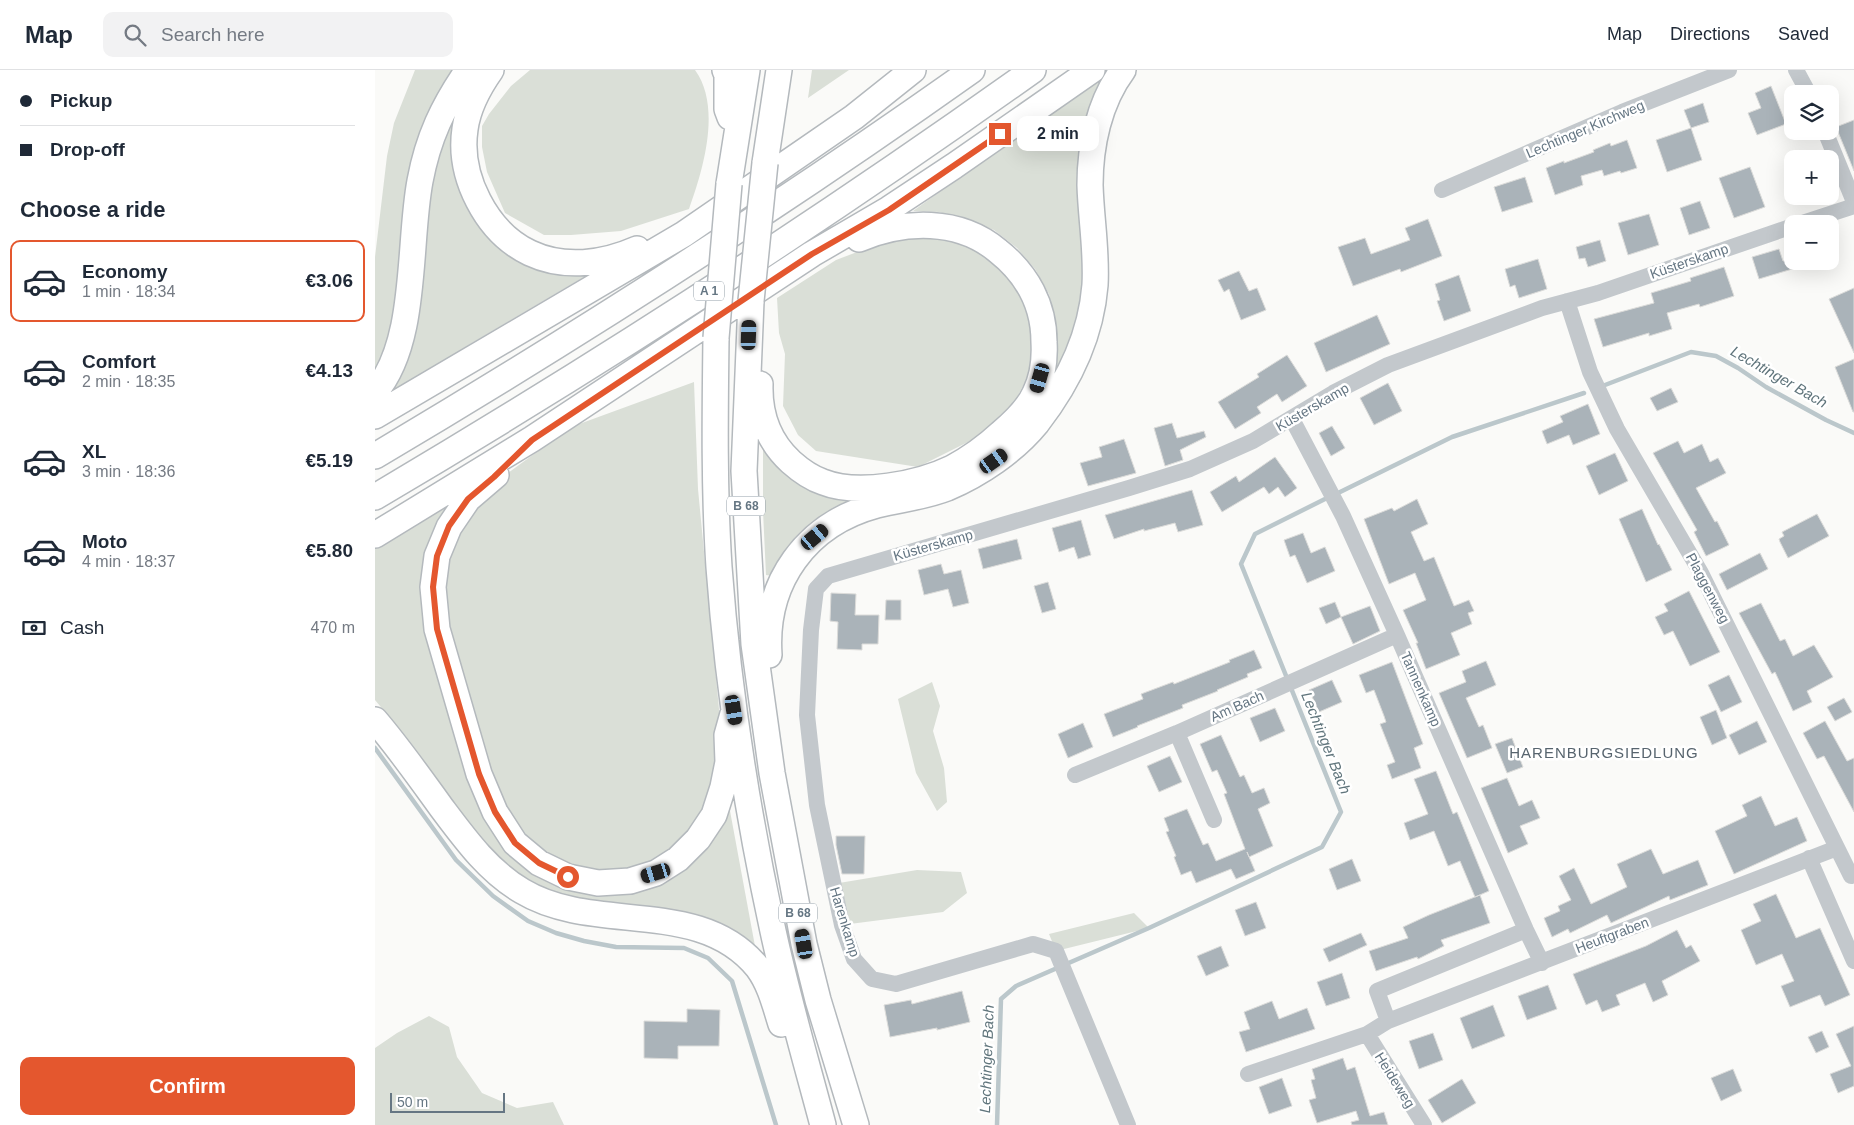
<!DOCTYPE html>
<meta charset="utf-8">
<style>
body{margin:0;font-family:Arial,sans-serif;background:#f2f2f3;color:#1f2937;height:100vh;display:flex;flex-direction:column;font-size:19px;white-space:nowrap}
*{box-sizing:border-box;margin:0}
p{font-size:16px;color:#747a83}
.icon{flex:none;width:28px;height:28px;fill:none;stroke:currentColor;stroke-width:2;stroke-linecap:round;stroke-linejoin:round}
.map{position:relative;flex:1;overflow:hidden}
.details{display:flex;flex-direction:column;background:#fff;width:375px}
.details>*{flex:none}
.guide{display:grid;align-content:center;height:110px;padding:0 20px;background:#fff}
.fabs{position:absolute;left:1409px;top:15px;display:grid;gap:10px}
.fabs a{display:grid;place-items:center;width:55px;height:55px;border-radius:10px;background:#fff;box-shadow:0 5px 20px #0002;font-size:25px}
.scale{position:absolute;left:15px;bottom:12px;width:115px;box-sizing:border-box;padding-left:5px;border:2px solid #657683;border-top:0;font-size:14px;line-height:18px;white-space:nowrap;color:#657683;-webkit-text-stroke:4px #fff;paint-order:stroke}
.end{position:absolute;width:22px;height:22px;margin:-11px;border:6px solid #e4572e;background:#fff;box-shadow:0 0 0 2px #fff}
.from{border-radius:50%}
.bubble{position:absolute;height:35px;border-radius:10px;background:#fff;box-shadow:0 5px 20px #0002;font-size:16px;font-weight:700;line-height:35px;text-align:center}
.car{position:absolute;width:15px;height:30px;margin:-15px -8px;border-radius:6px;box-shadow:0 0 4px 1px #0007;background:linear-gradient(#222 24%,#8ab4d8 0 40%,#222 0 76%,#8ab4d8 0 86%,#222 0)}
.guide b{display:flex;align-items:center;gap:18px;height:48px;font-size:19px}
.guide b+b{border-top:1px solid #e0e1e3}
.guide i{width:12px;height:12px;background:#1f2937}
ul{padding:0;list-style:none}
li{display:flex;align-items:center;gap:15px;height:82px;margin:0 10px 8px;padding:0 10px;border:2px solid transparent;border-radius:10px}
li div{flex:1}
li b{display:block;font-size:19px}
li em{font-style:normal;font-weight:700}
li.on{border-color:#e4572e}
li>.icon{width:45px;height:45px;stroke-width:1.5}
h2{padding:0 20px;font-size:22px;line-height:60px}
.pay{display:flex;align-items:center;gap:12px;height:55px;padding:0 20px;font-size:19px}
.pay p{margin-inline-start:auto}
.primary-button{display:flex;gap:10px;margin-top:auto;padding:10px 20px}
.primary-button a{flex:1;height:58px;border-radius:10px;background:#e4572e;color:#fff;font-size:20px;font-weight:700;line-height:58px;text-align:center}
header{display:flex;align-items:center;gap:30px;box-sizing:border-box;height:70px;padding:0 25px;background:#fff;border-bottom:1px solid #e0e1e3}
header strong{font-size:24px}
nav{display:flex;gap:28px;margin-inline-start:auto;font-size:18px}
.search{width:350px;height:45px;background:#f2f2f3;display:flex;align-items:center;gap:12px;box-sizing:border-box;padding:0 18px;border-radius:10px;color:#747a83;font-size:19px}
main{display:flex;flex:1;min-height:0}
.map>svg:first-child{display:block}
.green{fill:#dadfd7}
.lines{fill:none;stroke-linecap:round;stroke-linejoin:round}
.stream{stroke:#bbc7cb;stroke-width:4.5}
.building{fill:#aab3b9;stroke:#dcdcda}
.highway-casing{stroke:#b4b9bd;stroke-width:28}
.minor{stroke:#c3c8cc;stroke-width:16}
.highway{stroke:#fff;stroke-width:25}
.highway-bridge-casing{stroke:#b4b9bd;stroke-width:28;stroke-linecap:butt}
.highway-bridge{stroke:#fff;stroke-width:25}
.route{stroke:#e4572e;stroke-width:6}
.labels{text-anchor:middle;stroke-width:5;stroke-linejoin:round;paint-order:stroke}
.shield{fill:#fff;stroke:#939fa8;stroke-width:1}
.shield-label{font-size:12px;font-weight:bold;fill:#657683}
.street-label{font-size:14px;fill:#657683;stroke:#fff}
.water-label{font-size:15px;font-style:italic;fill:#60757c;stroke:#fff}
.neighbourhood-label{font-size:15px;letter-spacing:1px;fill:#57646e;stroke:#fff}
</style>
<header>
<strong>Map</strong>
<div class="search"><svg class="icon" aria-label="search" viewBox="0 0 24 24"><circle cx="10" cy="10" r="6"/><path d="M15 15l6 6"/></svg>Search here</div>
<nav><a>Map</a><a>Directions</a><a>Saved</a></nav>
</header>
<main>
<section class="details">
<div class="guide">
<b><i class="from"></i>Pickup</b>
<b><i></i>Drop-off</b>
</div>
<h2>Choose a ride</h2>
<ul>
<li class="on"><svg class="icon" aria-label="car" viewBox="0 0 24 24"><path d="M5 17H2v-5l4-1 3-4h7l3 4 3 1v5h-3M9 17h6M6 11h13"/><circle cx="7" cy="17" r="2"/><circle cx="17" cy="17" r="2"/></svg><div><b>Economy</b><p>1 min · 18:34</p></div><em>€3.06</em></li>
<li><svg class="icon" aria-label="car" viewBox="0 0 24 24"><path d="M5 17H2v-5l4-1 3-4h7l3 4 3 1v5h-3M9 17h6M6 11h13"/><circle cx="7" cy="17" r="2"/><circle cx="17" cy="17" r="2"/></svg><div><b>Comfort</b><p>2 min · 18:35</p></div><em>€4.13</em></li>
<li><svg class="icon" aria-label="car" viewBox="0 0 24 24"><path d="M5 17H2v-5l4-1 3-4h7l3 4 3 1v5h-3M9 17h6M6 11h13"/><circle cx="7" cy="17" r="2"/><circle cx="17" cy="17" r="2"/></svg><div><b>XL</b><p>3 min · 18:36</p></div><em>€5.19</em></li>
<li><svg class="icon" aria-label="car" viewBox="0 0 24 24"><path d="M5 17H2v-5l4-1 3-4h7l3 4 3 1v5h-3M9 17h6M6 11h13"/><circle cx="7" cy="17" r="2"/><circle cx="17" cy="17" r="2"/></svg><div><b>Moto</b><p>4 min · 18:37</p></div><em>€5.80</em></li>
</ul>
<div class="pay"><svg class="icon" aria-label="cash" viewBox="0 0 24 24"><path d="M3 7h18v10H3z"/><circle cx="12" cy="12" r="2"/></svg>Cash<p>470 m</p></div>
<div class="primary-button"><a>Confirm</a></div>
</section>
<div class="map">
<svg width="1479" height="1055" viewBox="0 0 1479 1055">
<rect width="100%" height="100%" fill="#fafaf8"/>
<!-- green -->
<path class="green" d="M 40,0 L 86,0 L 24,238 L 0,309 L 0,187 L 12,86 L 19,53 Z
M 155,0 L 320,0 C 347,37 328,100 314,139 L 246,161 L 196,165 L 169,165 L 130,143 L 112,102 L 107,77 L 107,56 L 114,44 L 136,16 Z
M 437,0 L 474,0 L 433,28 Z
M 734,0 L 709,214 L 704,247 L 692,281 L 673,320 L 682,291 L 680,254 L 674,224 L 660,199 L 642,178 L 619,160 L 591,149 L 564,142 L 538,141 Z
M 88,35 L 112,157 L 219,201 L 97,273 L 3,333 L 56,100 L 73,50 Z
M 527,165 L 574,168 L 612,183 L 646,219 L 659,256 L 659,295 L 639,333 L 601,368 L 543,397 L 441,381 L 423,365 L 408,336 L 410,284 L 404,263 L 402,228 L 461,190 Z
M 319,312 L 323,419 L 348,681 L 340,728 L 297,787 L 263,799 L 233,803 L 205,801 L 174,785 L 148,764 L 127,732 L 95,639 L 67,532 L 68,492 L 83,453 L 118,414 L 196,357 Z
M 388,378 L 394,378 L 401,388 L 514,424 L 452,446 L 419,471 L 397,506 L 391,505 L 388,441 Z
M 80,429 L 61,465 L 92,690 L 172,805 L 281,809 L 353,730 L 382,887 L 235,837 L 173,821 L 142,805 L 108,771 L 25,660 L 0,630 L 0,475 Z
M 557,612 L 565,636 L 558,661 L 569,698 L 572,732 L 562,741 L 541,703 L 523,629 Z
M 542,800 L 586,802 L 592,823 L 568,842 L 467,855 L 458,814 Z
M 759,843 L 774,858 L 681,881 L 674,864 Z
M 54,946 L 74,957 L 82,987 L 107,1023 L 142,1038 L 178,1032 L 189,1055 L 0,1055 L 0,978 L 22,963 Z"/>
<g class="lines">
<!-- stream -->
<path class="stream" d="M 1230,315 L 1316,282 L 1341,286 L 1363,298 L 1391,317 L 1451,350 L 1479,363
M 961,424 L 1077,367 L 1209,323
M 0,678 L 81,790 L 118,826 L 153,851 L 181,863 L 209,871 L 241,877 L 309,878 L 333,888 L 357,911 L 401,1055
M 622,1055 L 626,929 L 641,916 L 774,858 L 947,777 L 966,742 L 866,494 L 880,464 L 954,427"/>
</g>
<!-- building -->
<path class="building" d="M 1396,16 L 1411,54 L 1382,65 L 1373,43 L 1386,38 L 1380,23 Z
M 1328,33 L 1334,52 L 1316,58 L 1309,40 Z
M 1479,50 L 1479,101 L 1461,57 Z
M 1316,58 L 1327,90 L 1292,102 L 1281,70 Z
M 1252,70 L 1262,98 L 1246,103 L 1245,101 L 1229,106 L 1227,100 L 1206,106 L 1208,115 L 1180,125 L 1171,98 L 1189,91 L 1189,93 L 1219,82 L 1218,80 L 1235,73 L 1236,76 Z
M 1375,97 L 1390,137 L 1359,148 L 1344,108 Z
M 1150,107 L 1158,132 L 1127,142 L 1119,117 Z
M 1325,131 L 1335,158 L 1314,165 L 1305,138 Z
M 1274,144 L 1284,175 L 1253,185 L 1243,153 Z
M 1053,149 L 1067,186 L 1026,202 L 1025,199 L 978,216 L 963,177 L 990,168 L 996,184 L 1035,170 L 1030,158 Z
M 1225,170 L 1231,191 L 1213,197 L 1210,188 L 1204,189 L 1201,177 Z
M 1404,179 L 1408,191 L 1433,191 L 1434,194 L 1384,209 L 1377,187 Z
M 1163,189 L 1172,219 L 1144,228 L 1140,215 L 1135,217 L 1130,199 Z
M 1349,197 L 1359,226 L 1325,237 L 1324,234 L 1292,243 L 1297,259 L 1274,266 L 1274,263 L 1228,277 L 1219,249 L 1279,233 L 1276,223 L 1316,211 L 1315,208 Z
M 864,201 L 874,221 L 882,218 L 891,240 L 866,250 L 854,219 L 849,222 L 843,210 Z
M 1084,205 L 1096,241 L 1069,251 L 1062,231 L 1065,230 L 1060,214 Z
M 1479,218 L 1479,283 L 1454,229 Z
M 1002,245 L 1015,274 L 951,302 L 939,273 Z
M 912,285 L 932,316 L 907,332 L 902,324 L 882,337 L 886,343 L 860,359 L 843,332 L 884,307 L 882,304 Z
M 1479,289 L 1479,342 L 1478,342 L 1460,297 Z
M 1013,313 L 1027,341 L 999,355 L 985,328 Z
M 1296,318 L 1303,332 L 1282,341 L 1275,328 Z
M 1213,334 L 1225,364 L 1198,375 L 1194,365 L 1172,374 L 1167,361 L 1188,352 L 1185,346 Z
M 797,353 L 802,368 L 829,361 L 831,367 L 805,380 L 808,390 L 790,396 L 779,358 Z
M 957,356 L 970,378 L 956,386 L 944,363 Z
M 749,369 L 761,403 L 713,416 L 705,393 L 727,387 L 724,377 Z
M 1303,371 L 1309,383 L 1327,374 L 1335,392 L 1343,388 L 1351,403 L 1321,418 L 1340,452 L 1342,451 L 1354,475 L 1331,486 L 1319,462 L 1322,460 L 1278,383 Z
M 1240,383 L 1253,411 L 1224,425 L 1211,396 Z
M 900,387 L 922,418 L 910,427 L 903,417 L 894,424 L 889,417 L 847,442 L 835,422 L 861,406 L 864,412 Z
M 817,420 L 828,455 L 803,462 L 800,453 L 769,461 L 769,459 L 739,469 L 730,445 Z
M 1042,429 L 1053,454 L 1036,462 L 1049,491 L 1059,487 L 1079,536 L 1094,530 L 1099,541 L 1093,543 L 1097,554 L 1076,563 L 1085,585 L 1051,599 L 1041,573 L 1043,573 L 1028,540 L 1051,530 L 1040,503 L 1014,514 L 989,449 L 1017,438 L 1019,441 Z
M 1267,439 L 1283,475 L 1284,474 L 1297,500 L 1271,512 L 1244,449 Z
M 1442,444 L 1454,466 L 1413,488 L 1405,472 L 1404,469 L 1409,466 L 1407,462 Z
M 706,450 L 716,485 L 703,489 L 699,477 L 684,482 L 677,458 Z
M 928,463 L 936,483 L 950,477 L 960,501 L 932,513 L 920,485 L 915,487 L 909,470 Z
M 642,469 L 647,489 L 608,499 L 603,479 Z
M 1385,483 L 1393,499 L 1352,520 L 1344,504 Z
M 566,494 L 569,504 L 586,500 L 594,533 L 578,537 L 573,519 L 549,525 L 543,500 Z
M 673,512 L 681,539 L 667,543 L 659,516 Z
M 1314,521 L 1345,582 L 1315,596 L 1298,561 L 1289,565 L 1280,547 L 1293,541 L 1289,534 Z
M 456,523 L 481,524 L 480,545 L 504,545 L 503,574 L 487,574 L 487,580 L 462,579 L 463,552 L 455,551 Z
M 511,530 L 526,530 L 526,550 L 510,550 Z
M 960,532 L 966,547 L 951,554 L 944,538 Z
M 1386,533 L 1405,571 L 1410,569 L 1418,586 L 1439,575 L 1458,607 L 1432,621 L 1437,632 L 1418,641 L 1400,602 L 1397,604 L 1364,543 Z
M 995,536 L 1005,561 L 978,574 L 966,547 Z
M 879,580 L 887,598 L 872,604 L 873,607 L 842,620 L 843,621 L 807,635 L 808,638 L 762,656 L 763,657 L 738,667 L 729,644 L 768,629 L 766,624 L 798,612 L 799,614 L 855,592 L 854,590 Z
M 1111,591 L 1121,615 L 1091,628 L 1104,657 L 1108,655 L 1117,678 L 1092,688 L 1064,623 L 1091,612 L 1087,601 Z
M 1017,592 L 1048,674 L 1039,678 L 1046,698 L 1017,709 L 1012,695 L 1020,692 L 1005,654 L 1011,652 L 1009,646 L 999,620 L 991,623 L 984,605 Z
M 1354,605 L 1367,632 L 1346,642 L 1333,615 Z
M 957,610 L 967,632 L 944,642 L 934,620 Z
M 1469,628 L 1477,642 L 1460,651 L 1452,637 Z
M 900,638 L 910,661 L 885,672 L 875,648 Z
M 1341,640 L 1352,668 L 1337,675 L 1325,647 Z
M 1382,651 L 1392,672 L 1364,685 L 1354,665 Z
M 1450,651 L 1472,691 L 1479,688 L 1479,742 L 1449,686 L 1442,689 L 1428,663 Z
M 708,653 L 718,677 L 693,688 L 683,664 Z
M 846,665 L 865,707 L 869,705 L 877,723 L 889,718 L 895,733 L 883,739 L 898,776 L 874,787 L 872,782 L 880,801 L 861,809 L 856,799 L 821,813 L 816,801 L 806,805 L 799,787 L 801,786 L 791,762 L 794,761 L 789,748 L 812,739 L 828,775 L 833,773 L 841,791 L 870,779 L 849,724 L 852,723 L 842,700 L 837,702 L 825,674 Z
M 1137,668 L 1148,697 L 1132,703 L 1120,674 Z
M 795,686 L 807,712 L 784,722 L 772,696 Z
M 1061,701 L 1078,744 L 1082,742 L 1114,821 L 1100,827 L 1085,791 L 1073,796 L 1059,761 L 1035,770 L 1029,753 L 1053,744 L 1039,709 Z
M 1132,708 L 1144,736 L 1157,730 L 1165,748 L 1145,756 L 1153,774 L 1133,783 L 1106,718 Z
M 1386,726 L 1400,756 L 1422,747 L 1432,771 L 1359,804 L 1340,761 L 1372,746 L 1367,735 Z
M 461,766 L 490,766 L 489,804 L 467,804 L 461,775 Z
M 1276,779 L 1288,804 L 1323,790 L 1333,815 L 1295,830 L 1294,826 L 1236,853 L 1232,845 L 1195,863 L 1193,859 L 1177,867 L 1169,848 L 1185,841 L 1183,836 L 1196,830 L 1184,806 L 1199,798 L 1216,834 L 1252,817 L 1242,794 Z
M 977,789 L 986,811 L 962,820 L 954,799 Z
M 1401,824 L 1421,868 L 1445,858 L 1475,925 L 1450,936 L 1445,925 L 1415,937 L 1406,916 L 1419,911 L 1407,884 L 1381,895 L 1366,860 L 1386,851 L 1378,834 Z
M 1105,825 L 1115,853 L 1066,870 L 1069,876 L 1043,889 L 1042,887 L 1001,901 L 994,881 L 1033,868 L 1028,857 L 1054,845 Z
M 881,832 L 891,858 L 870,866 L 860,840 Z
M 1302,860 L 1311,878 L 1316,875 L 1325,891 L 1287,911 L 1293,925 L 1278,932 L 1270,913 L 1241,925 L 1245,935 L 1227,942 L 1222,930 L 1211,935 L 1198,904 L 1271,876 Z
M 986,863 L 992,875 L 954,892 L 948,879 Z
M 846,876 L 854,896 L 831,906 L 822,886 Z
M 967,903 L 975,928 L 951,936 L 942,912 Z
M 1173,915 L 1182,939 L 1152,950 L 1143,926 Z
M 587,921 L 595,952 L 562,960 L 562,958 L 515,967 L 509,935 L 536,930 L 537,934 Z
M 897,931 L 904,949 L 932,938 L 940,959 L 871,982 L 864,962 L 875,959 L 869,942 Z
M 1118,935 L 1130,966 L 1097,979 L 1085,948 Z
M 312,939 L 345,940 L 344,976 L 303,976 L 303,989 L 269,988 L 269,951 L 312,952 Z
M 1479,956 L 1479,1016 L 1463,1023 L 1455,1004 L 1476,996 L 1461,964 Z
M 1447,961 L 1454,977 L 1441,983 L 1433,967 Z
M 1058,963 L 1068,990 L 1044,999 L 1034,971 Z
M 968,988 L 972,1000 L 980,997 L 995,1046 L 1009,1042 L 1013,1055 L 977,1055 L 976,1052 L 984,1050 L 981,1041 L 942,1053 L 934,1030 L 941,1028 L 936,1010 L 940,1009 L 937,999 Z
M 1358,999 L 1367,1021 L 1346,1031 L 1336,1008 Z
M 907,1008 L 917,1036 L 894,1044 L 884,1017 Z
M 1087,1009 L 1101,1033 L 1067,1053 L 1053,1030 Z"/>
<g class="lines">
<defs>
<path id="highway" d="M 116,0 C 104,17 93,37 90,59 C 83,106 111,162 155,183 C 189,199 228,194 262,179
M 350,0 L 352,5 L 352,39 L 355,47
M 390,93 L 404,0
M 354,114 L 372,0
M 376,231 L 369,401 L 379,574 L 397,703 L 429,874 L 443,930 L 481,1055
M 341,268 C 340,345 339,421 344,497 C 353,619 372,741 398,861 C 412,926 431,991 448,1055
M 385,314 C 384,345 393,371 416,392 C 425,400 436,408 448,412 C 483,426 544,414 577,398 C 594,389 612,376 626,363 C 639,352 653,339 660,323 C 668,307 670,289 669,272 C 669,235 652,204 623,181 C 584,148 529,150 484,169
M 0,322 C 43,272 33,174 45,111 C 53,68 68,36 93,0
M 0,346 L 309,164 L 479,47 L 538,0
M 0,386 C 204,265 404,137 597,0
M 121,405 L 93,429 L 74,457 L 62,486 L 58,517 L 62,559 L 104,704 L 120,742 L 140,773 L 164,793 L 193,807 L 223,813 L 255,811 L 281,803 L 303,789 L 323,769 L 339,745 L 348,717 L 353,692 L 352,665 L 359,640
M 0,427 C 225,294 445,152 658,0
M 0,465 L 157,369 L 437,184 L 514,139 L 579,96 L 717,0
M 394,585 C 389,512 431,454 502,435 C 526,429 549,427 572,418 C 605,404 639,381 662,353 C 693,313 716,266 720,215 C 722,181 716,149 715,115 C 715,76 724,32 748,0
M 0,650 C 24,678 45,708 66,737 C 90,769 113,801 147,821 C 220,865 325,826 383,898 C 395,914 400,935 406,954"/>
</defs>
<!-- highway casing -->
<use href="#highway" class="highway-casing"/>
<!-- minor -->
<path class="minor" d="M 1421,0 L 1434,24
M 1450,61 L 1479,132
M 1067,120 L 1247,42 L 1354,0
M 1424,154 L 1479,136
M 1192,231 L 1215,302 L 1242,359 L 1326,503 L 1476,806
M 917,349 L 968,446 L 1022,565 L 1151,860 L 1167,893
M 802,663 L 839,750
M 700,705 L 802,663 L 1022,565
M 1434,788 L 1479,891
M 1013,951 L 1002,921 L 1151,860
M 992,964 L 1049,1055
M 873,1004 L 992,964 L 1013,951 L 1462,778
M 753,1055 L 681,881 L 658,874 L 521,914 L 497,909 L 479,889 L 467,855 L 442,735 L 432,645 L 436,560 L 441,519 L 453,506 L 754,418 L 815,399 L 878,371 L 958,323 L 1013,295 L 1167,238 L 1223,223 L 1418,156"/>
<!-- highway -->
<use href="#highway" class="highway"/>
<defs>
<path id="highway-bridge" d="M 376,231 L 390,93
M 341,268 L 354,114"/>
</defs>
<!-- highway-bridge casing -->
<use href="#highway-bridge" class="highway-bridge-casing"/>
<!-- highway-bridge -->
<use href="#highway-bridge" class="highway-bridge"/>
</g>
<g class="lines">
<!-- route -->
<path class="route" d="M 193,807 L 164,793 L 140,773 L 120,742 L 104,704 L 62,559 L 58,517 L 62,486 L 74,456 L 93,429 L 119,407 L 157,370 L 437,184 L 514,140 L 625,64"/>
</g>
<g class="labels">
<!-- shield labels -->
<g class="shield">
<rect x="319" y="211.5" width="30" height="19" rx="4"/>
<rect x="352" y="426.5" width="38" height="19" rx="4"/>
<rect x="404" y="833.5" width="38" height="19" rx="4"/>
</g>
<g class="shield-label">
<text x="334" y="225">A 1</text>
<text x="371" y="440">B 68</text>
<text x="423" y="847">B 68</text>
</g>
<!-- street labels -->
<g class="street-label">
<text transform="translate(1210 59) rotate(-23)" y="5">Lechtinger Kirchweg</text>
<text transform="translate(1314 191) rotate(-19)" y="5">Küsterskamp</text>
<text transform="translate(937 337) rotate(-30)" y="5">Küsterskamp</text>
<text transform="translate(558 475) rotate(-16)" y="5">Küsterskamp</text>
<text transform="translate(1333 518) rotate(62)" y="5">Plaggenweg</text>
<text transform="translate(1046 619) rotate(66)" y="5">Tannenkamp</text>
<text transform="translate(862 636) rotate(-24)" y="5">Am Bach</text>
<text transform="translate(470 852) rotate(73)" y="5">Harenkamp</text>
<text transform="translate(1237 865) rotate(-21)" y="5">Heuftgraben</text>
<text transform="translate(1020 1010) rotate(58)" y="5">Heideweg</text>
</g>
<!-- water labels -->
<g class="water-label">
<text transform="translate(1404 307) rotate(30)" y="5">Lechtinger Bach</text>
<text transform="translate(951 673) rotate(68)" y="5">Lechtinger Bach</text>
<text transform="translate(612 989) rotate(-88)" y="5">Lechtinger Bach</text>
</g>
<!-- neighbourhood labels -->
<g class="neighbourhood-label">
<text x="1229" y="688">HARENBURGSIEDLUNG</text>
</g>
</g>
</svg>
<div class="fabs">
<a><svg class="icon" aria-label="layers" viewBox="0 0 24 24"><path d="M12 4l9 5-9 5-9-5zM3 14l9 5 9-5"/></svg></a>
<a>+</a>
<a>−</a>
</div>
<div class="scale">50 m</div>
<i class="end from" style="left:193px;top:807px"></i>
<i class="end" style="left:625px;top:64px"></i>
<div class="bubble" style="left:642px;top:46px;width:82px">2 min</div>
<i class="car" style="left:374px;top:265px;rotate:2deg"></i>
<i class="car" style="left:665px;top:308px;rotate:196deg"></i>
<i class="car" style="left:619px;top:391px;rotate:55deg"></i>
<i class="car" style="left:440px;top:467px;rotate:50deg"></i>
<i class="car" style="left:359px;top:640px;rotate:171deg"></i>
<i class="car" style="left:281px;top:803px;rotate:253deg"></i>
<i class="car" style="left:429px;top:874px;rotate:350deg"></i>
</div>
</main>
